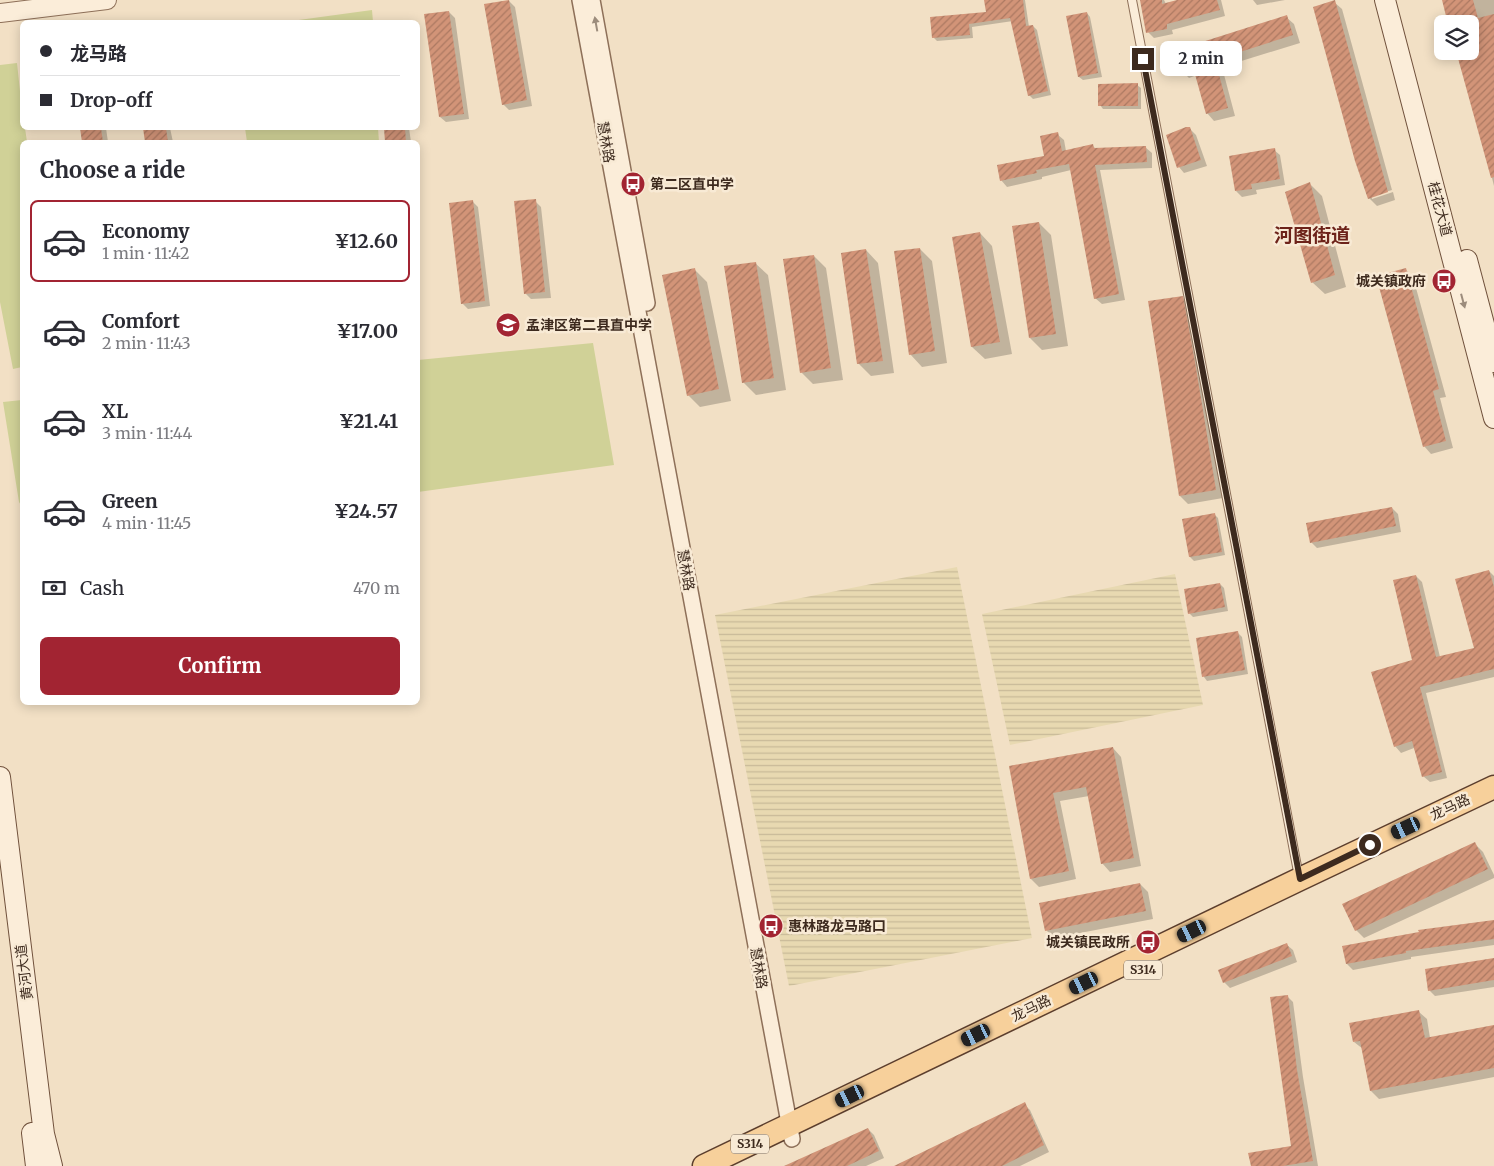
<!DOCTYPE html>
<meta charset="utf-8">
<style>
body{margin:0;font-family:Merriweather,"Noto Sans SC",serif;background:#f2f2f3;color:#2b2b33;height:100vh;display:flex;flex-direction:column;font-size:19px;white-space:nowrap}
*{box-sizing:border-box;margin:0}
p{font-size:16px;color:#7c7c81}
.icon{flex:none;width:28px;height:28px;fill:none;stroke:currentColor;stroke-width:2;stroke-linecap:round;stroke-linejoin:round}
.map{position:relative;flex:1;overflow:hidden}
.side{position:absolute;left:20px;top:140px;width:400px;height:565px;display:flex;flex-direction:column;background:#fff;border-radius:8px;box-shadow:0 2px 12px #0003}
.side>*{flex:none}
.banner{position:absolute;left:20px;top:20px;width:400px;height:110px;border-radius:8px;box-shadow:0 2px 12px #0003;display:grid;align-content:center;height:110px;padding:0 20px;background:#fff}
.controls{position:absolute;left:1434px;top:15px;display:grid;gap:10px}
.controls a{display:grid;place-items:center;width:45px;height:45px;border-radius:8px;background:#fff;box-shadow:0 2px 12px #0003;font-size:25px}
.end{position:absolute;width:22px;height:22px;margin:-11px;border:6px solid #3d2a1e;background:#fff;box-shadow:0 0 0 2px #fff}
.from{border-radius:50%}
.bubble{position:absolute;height:35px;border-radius:8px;background:#fff;box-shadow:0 2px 12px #0003;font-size:16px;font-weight:700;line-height:35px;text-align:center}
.car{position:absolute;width:15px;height:30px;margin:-15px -8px;border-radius:6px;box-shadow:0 0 4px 1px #0007;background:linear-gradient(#222 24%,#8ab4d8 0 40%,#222 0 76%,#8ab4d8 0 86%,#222 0)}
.banner b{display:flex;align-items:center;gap:18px;height:48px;font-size:19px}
.banner b+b{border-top:1px solid #e1e1e2}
.banner i{width:12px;height:12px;background:#2b2b33}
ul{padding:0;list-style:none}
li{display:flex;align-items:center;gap:15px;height:82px;margin:0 10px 8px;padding:0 10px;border:2px solid transparent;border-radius:8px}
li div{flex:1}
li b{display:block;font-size:19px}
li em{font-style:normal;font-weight:700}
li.current{border-color:#a22432}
li>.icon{width:45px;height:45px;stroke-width:1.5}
h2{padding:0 20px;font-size:22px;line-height:60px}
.pay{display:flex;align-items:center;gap:12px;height:55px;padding:0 20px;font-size:19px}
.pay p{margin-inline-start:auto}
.cta{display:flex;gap:10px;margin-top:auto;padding:10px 20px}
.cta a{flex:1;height:58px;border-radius:8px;background:#a22432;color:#fff;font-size:20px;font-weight:700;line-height:58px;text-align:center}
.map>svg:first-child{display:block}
.farmland{fill:url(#farmland-rules)}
.grass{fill:#d0d197}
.shadow{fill:#0003}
.building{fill:url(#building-hatch)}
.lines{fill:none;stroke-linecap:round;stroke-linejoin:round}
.service-casing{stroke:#8e7059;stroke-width:10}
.minor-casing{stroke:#8e7059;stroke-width:18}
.tertiary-casing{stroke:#8e7059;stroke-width:20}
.secondary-casing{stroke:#70513c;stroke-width:22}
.primary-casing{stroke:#5c3e2d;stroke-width:25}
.service{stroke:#fbedd9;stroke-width:8}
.minor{stroke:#fbedd9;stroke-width:15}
.tertiary{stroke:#fbedd9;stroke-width:18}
.secondary{stroke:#fbedd9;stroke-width:20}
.primary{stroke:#f7d09b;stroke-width:22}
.oneway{fill:#9c8c7c}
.route{stroke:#3d2a1e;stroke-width:6}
.labels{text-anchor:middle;stroke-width:5;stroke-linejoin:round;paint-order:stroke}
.shield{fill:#f8ead5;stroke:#756455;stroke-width:1}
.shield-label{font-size:12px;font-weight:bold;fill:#3d2a1e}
.street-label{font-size:14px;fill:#3d2a1e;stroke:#f8ead5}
.poi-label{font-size:14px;font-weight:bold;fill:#3d2a1e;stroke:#f8ead5;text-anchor:start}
.district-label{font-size:19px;font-weight:bold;fill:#6d231a;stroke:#f8ead5}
</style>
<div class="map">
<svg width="1494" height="1166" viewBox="0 0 1494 1166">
<defs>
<pattern id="farmland-rules" width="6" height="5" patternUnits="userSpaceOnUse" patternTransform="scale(1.25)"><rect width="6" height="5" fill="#e8d9b1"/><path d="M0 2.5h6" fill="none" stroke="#c8ba98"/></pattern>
<pattern id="building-hatch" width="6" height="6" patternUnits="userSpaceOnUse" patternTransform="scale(1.25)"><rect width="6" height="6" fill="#d29478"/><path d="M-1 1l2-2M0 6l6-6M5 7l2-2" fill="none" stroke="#ac7962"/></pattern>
</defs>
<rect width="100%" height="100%" fill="#f2e0c5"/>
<!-- farmland -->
<path class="farmland" d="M 957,567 L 1032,938 L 789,986 L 715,615 Z
M 1175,574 L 1203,705 L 1010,745 L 982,614 Z"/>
<!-- grass -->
<path class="grass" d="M 372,10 L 373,22 L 284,22 Z
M 17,63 L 22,110 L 22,128 L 25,128 L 27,142 L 22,142 L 22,367 L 13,369 L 0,302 L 0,65 Z
M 245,128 L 378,128 L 379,142 L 247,142 Z
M 593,343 L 614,465 L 418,492 L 418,360 Z
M 22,400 L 22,507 L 19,502 L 3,402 Z"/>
<!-- shadow -->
<path class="shadow" d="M 993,0 L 1025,0 L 1029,27 L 1033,26 L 1037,30 L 1051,95 L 1033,99 L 1029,95 L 1013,21 L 972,27 L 973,38 L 937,41 L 933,37 L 987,13 Z
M 1141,0 L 1164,0 L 1166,4 L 1181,0 L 1221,0 L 1225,16 L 1172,30 L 1173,34 L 1154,38 L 1148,32 Z
M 1253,0 L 1285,0 L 1257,5 Z
M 1443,0 L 1494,0 L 1494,186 L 1488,162 L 1470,51 L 1470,24 Z
M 509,1 L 515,7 L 532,106 L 509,110 L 503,104 Z
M 1334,2 L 1342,9 L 1392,190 L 1372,196 L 1372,199 L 1393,192 L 1395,200 L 1377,206 L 1369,198 Z
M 449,12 L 455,18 L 469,119 L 446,122 L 440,117 Z
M 1087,13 L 1090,17 L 1102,77 L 1083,80 L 1079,77 Z
M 1286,17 L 1294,24 L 1300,43 L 1222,67 L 1235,116 L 1214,121 L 1207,113 L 1197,75 L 1189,78 L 1181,70 Z
M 1137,85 L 1141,88 L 1141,109 L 1103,109 L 1100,105 Z
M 82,128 L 106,128 L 108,142 L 84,142 Z
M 144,128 L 170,128 L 173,142 L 146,142 Z
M 385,128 L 409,128 L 411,142 L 387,142 Z
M 1190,129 L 1196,135 L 1207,166 L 1184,173 L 1179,167 Z
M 1057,134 L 1064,140 L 1066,151 L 1093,146 L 1096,149 L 1145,147 L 1152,153 L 1152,168 L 1100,170 L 1125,300 L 1102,304 L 1095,298 L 1071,170 L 1042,177 L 1042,179 L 1007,187 L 1001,180 L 1045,157 Z
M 1274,150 L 1280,155 L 1285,185 L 1256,190 L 1257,194 L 1242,197 L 1236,191 Z
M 1310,184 L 1322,196 L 1346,287 L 1325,294 L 1312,282 Z
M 472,201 L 478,207 L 490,306 L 468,309 L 462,303 Z
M 535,201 L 541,207 L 551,298 L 531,299 L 525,293 Z
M 1039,223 L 1051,235 L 1068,346 L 1042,350 L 1030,338 Z
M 980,233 L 992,246 L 1012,354 L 985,359 L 972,347 L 953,238 Z
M 920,249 L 932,261 L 947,363 L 922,367 L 910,354 Z
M 866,250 L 878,263 L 894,373 L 871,376 L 859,364 Z
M 814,256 L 826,268 L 843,380 L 813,384 L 801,372 Z
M 755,263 L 768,275 L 786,390 L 756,395 L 743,382 Z
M 694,269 L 707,282 L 731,401 L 700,407 L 688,395 Z
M 1406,270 L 1413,277 L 1446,397 L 1440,398 L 1453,448 L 1431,454 L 1424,446 Z
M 1182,297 L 1190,305 L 1223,498 L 1188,504 L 1180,496 Z
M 1392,508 L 1398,514 L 1401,532 L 1317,548 L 1311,542 Z
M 1214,514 L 1218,518 L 1225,555 L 1194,561 L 1190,557 L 1183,520 Z
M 1489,571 L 1494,576 L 1494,677 L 1426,693 L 1447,778 L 1430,782 L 1423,776 L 1414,748 L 1401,753 L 1395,746 L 1414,661 L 1416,576 L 1422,582 L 1440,657 L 1475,649 Z
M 1220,584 L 1224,588 L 1228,611 L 1193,617 L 1189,613 Z
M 1238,633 L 1242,637 L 1248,674 L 1207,681 L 1204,677 L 1197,639 Z
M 1113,748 L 1121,757 L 1141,866 L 1110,872 L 1102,863 L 1089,796 L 1060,801 L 1076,879 L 1039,887 L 1031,879 L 1010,767 Z
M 1475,844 L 1483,852 L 1494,875 L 1494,878 L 1364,938 L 1356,930 Z
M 1140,884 L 1148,892 L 1153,919 L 1054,938 L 1046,930 Z
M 1494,922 L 1494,945 L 1411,957 L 1411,959 L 1353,970 L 1347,964 L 1344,947 Z
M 1287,945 L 1293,950 L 1297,962 L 1230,988 L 1224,982 Z
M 1494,959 L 1494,987 L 1435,996 L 1429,990 Z
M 1287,996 L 1293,1002 L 1303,1077 L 1318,1166 L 1252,1166 L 1293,1147 Z
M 1419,1012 L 1427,1019 L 1430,1038 L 1494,1027 L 1494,1077 L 1379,1099 L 1371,1091 L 1363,1049 L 1354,1042 Z
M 1024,1104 L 1030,1110 L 1049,1152 L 1020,1166 L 896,1166 Z
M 868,1129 L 874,1135 L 884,1158 L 866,1166 L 787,1166 Z"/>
<!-- building -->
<path class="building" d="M 509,0 L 527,100 L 502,105 L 484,4 Z
M 984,0 L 1023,0 L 1026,26 L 1033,25 L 1048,91 L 1028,96 L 1010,18 L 969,24 L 970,35 L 932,38 L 930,17 L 986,12 Z
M 1140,0 L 1162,0 L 1162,4 L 1177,0 L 1217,0 L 1220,10 L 1167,24 L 1167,29 L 1146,33 Z
M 1335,0 L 1388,192 L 1368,199 L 1355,161 L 1313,7 Z
M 1442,0 L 1473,0 L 1478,18 L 1494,14 L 1494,177 L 1491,178 L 1456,51 L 1470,51 L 1470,24 L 1448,24 Z
M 449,11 L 464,114 L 439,117 L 424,14 Z
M 1087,12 L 1098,73 L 1078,77 L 1066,16 Z
M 1287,15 L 1293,35 L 1215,60 L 1228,108 L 1206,114 L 1193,67 L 1180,71 L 1174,51 Z
M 1138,83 L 1138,106 L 1098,106 L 1098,84 Z
M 1186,127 L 1190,127 L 1201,160 L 1177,168 L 1166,135 Z
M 80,128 L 101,128 L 103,142 L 82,142 Z
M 143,128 L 166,128 L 168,142 L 145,142 Z
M 384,128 L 405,128 L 406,142 L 385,142 Z
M 1058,132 L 1062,151 L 1093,144 L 1094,148 L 1146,146 L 1147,162 L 1095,165 L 1119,294 L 1094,299 L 1069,164 L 1036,170 L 1037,173 L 1000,181 L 997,165 L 1044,156 L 1040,136 Z
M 1275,148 L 1280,179 L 1251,184 L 1252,189 L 1235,191 L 1229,156 Z
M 1310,182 L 1335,275 L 1311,283 L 1285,192 Z
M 536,199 L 545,292 L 524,294 L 514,201 Z
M 473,200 L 485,301 L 461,304 L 449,203 Z
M 1039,222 L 1056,334 L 1029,338 L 1012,226 Z
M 980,232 L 1000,342 L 971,347 L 952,237 Z
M 920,248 L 935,351 L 909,355 L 894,251 Z
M 866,249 L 883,361 L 857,364 L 841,253 Z
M 814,255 L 831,368 L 800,373 L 783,259 Z
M 756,262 L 774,378 L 742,383 L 724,266 Z
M 695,268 L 719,389 L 687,396 L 662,275 Z
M 1406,268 L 1439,389 L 1433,391 L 1446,441 L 1423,447 L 1376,276 Z
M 1183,296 L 1195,362 L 1216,490 L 1179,496 L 1148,301 Z
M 1392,507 L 1396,526 L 1310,543 L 1306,523 Z
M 1215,513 L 1222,552 L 1189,557 L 1182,519 Z
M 1489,570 L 1494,587 L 1494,669 L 1420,687 L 1442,772 L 1422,777 L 1412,741 L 1394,747 L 1371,672 L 1412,660 L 1393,580 L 1416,575 L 1436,657 L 1474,648 L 1455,579 Z
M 1220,583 L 1225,607 L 1188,614 L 1184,589 Z
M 1238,631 L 1245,670 L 1202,677 L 1196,638 Z
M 1113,747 L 1134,858 L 1101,864 L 1086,787 L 1053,793 L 1069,871 L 1030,879 L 1009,766 Z
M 1475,842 L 1488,869 L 1355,931 L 1342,904 Z
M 1140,883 L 1146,911 L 1045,931 L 1039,903 Z
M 1494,920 L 1494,939 L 1406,951 L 1406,953 L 1346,964 L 1342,946 L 1419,932 L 1418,930 Z
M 1287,943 L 1292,956 L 1223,983 L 1218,970 Z
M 1494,958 L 1494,980 L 1428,991 L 1425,969 Z
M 1288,995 L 1297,1070 L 1313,1161 L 1283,1166 L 1251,1166 L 1248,1153 L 1291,1146 L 1270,997 Z
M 1419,1010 L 1425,1038 L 1494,1025 L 1494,1068 L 1370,1091 L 1360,1041 L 1353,1042 L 1349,1023 Z
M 1025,1102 L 1044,1145 L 1002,1166 L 894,1166 Z
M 868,1128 L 879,1151 L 847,1166 L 784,1166 Z"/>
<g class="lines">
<defs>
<path id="service" d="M 1132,0 L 1299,877"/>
<path id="minor" d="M 580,0 L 792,1139
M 592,0 L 647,303"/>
<path id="tertiary" d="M 0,13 L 107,0"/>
<path id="secondary" d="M 1385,0 L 1494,418
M 1467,260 L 1494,362
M 0,777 L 44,1134 L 52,1166
M 32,1133 L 36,1166"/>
<path id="primary" d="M 704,1166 L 1300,879 L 1494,787"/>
</defs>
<!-- service casing -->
<use href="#service" class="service-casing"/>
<!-- minor casing -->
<use href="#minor" class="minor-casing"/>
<!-- tertiary casing -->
<use href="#tertiary" class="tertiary-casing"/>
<!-- secondary casing -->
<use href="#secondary" class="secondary-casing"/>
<!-- primary casing -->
<use href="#primary" class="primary-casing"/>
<!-- service -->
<use href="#service" class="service"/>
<!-- minor -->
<use href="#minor" class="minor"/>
<!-- tertiary -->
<use href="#tertiary" class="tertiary"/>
<!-- secondary -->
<use href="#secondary" class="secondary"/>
<!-- primary -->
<use href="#primary" class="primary"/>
</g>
<!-- one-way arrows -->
<defs><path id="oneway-solid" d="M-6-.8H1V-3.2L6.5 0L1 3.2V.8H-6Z" transform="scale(1.25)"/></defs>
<g class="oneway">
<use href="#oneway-solid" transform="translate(596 24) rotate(-100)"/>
<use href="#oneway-solid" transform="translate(1463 301) rotate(75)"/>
</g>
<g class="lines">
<!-- route -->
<path class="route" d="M 1143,59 L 1300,879 L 1370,845"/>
</g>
<!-- icons -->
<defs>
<symbol id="bus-disc" viewBox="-11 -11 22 22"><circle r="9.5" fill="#a22432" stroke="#f8ead5"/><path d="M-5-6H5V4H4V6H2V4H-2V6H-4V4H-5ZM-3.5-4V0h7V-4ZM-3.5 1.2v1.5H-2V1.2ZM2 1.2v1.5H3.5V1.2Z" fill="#fff"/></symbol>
<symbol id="school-disc" viewBox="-11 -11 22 22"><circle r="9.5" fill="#a22432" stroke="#f8ead5"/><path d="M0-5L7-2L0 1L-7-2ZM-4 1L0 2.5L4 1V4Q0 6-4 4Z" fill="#fff"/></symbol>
</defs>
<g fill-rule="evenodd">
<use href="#bus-disc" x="619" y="170" width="28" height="28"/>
<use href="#bus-disc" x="1430" y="267" width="28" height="28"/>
<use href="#school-disc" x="494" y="311" width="28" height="28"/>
<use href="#bus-disc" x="757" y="912" width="28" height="28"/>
<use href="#bus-disc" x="1134" y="928" width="28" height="28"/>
</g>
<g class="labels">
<!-- shield labels -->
<g class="shield">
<rect x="1124" y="960.5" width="38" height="19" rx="4"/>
<rect x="731" y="1134.5" width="38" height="19" rx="4"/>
</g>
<g class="shield-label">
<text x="1143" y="974">S314</text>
<text x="750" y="1148">S314</text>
</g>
<!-- street labels -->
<g class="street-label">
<text transform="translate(606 142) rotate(80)" y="5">慧林路</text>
<text transform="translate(1440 209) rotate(75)" y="5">桂花大道</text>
<text transform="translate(686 570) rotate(80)" y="5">慧林路</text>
<text transform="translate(1450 807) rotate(-25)" y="5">龙马路</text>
<text transform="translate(759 968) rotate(80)" y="5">慧林路</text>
<text transform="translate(24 972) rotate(-97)" y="5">黄河大道</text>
<text transform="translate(1031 1008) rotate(-26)" y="5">龙马路</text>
</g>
<!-- poi labels -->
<g class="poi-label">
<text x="650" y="189">第二区直中学</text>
<text x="1426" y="286" text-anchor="end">城关镇政府</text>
<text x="526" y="330">孟津区第二县直中学</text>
<text x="788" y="931">惠林路龙马路口</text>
<text x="1130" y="947" text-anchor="end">城关镇民政所</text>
</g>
<!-- district labels -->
<g class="district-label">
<text x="1312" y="242">河图街道</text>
</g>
</g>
</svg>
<div class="controls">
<a><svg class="icon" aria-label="layers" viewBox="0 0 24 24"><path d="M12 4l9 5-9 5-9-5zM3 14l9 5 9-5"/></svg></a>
</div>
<i class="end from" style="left:1370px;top:845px"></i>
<i class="end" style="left:1143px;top:59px"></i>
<div class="bubble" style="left:1160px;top:41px;width:82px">2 min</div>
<i class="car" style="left:1406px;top:828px;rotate:245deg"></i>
<i class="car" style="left:1192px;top:931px;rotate:244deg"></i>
<i class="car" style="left:1084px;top:983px;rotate:244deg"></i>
<i class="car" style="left:976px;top:1035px;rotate:244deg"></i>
<i class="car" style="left:850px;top:1096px;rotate:244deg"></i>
<div class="banner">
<b><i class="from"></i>龙马路</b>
<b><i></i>Drop-off</b>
</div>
<section class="side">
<h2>Choose a ride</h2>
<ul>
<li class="current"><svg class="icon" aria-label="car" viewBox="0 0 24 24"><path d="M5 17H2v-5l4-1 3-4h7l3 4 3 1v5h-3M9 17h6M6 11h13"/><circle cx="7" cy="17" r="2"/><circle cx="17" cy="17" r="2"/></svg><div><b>Economy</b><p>1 min · 11:42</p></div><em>¥12.60</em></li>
<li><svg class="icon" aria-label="car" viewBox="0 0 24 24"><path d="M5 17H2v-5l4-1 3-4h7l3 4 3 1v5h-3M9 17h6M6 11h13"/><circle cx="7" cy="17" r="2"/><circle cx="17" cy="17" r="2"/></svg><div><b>Comfort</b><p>2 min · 11:43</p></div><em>¥17.00</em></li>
<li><svg class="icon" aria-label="car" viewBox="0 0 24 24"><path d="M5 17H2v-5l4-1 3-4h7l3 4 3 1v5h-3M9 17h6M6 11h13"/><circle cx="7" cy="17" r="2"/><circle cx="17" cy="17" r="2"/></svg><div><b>XL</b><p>3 min · 11:44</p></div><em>¥21.41</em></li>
<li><svg class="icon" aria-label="car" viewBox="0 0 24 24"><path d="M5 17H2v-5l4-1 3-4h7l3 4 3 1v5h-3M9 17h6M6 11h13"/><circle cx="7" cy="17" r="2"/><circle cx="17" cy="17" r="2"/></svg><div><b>Green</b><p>4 min · 11:45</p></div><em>¥24.57</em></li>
</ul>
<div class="pay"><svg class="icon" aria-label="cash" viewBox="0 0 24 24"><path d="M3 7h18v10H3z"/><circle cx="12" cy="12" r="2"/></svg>Cash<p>470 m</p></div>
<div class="cta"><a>Confirm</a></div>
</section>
</div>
